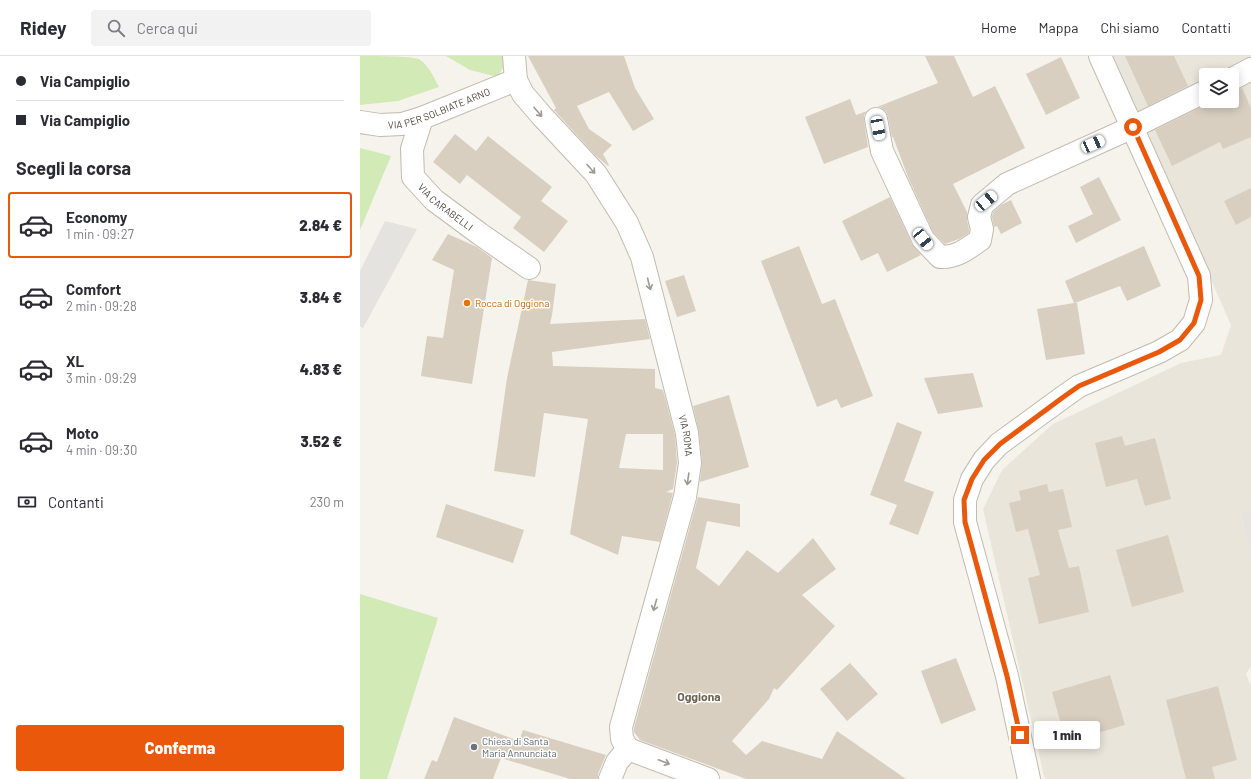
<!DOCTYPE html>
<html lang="it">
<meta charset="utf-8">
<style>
body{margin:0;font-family:Barlow,sans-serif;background:#f2f2f3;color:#2b2b33;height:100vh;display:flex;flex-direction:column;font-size:15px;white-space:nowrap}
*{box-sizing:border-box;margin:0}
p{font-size:13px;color:#7c7c81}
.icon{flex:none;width:22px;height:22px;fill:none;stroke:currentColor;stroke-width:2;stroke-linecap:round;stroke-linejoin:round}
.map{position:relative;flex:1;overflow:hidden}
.sheet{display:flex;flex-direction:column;background:#fff;width:360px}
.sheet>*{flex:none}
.guide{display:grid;align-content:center;height:88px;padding:0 16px;background:#fff}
.controls{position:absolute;left:839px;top:12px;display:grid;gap:8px}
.controls a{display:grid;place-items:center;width:40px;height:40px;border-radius:4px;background:#fff;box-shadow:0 2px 10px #0003;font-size:20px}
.end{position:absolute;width:18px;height:18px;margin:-9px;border:5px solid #ea580c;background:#fff;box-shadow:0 0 0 2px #fff}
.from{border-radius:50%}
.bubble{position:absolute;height:28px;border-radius:4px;background:#fff;box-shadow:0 2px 10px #0003;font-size:13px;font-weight:800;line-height:28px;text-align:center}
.car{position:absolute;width:12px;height:24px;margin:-12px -6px;border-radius:5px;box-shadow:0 0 3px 1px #0007;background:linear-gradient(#fff 24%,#345 0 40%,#fff 0 76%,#345 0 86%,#fff 0)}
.guide b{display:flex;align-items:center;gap:14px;height:38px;font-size:15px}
.guide b+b{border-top:1px solid #e1e1e2}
.guide i{width:10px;height:10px;background:#2b2b33}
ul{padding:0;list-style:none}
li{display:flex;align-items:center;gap:12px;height:66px;margin:0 8px 6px;padding:0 8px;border:2px solid transparent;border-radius:4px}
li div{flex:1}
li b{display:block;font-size:15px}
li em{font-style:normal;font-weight:800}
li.active{border-color:#ea580c}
li>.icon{width:36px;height:36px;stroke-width:1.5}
h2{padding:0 16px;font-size:18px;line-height:48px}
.pay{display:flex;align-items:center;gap:10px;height:44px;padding:0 16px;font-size:15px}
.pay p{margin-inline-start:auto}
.primary-button{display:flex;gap:8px;margin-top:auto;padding:8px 16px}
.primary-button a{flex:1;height:46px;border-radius:4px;background:#ea580c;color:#fff;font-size:16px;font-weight:800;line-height:46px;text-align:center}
header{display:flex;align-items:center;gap:24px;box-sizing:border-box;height:56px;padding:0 20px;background:#fff;border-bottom:1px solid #e1e1e2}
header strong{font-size:19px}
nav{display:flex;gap:22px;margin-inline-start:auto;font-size:14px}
.search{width:280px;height:36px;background:#f2f2f3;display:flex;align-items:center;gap:10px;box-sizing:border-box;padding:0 14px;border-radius:4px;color:#7c7c81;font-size:15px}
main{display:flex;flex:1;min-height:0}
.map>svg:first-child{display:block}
.residential{fill:#eae5da;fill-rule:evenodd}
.industrial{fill:#e6e2dd}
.green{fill:#d2eab5}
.parking{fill:#e5e3e0}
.building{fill:#d8cfc1;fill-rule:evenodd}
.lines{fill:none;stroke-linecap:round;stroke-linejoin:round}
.minor-casing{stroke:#c2bbae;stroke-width:24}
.minor{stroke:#fff;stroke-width:22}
.oneway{stroke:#9c9892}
.route{stroke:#ea580c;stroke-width:5}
.food-dot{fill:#e8710a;stroke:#fff;stroke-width:1.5}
.worship-dot{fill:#6b7280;stroke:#fff;stroke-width:1.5}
.labels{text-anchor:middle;stroke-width:3;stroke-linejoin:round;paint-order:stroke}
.street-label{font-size:10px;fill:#4b4439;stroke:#fff}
.food-label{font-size:10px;fill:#c56008;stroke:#fff;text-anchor:start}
.worship-label{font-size:10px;fill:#5b616d;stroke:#fff;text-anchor:start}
.quarter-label{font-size:12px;font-weight:bold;fill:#6e6250;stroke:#fff}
</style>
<header>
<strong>Ridey</strong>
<div class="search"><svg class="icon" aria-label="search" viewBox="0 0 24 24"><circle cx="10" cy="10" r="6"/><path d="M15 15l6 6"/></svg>Cerca qui</div>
<nav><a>Home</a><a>Mappa</a><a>Chi siamo</a><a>Contatti</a></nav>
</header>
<main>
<section class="sheet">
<div class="guide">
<b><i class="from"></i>Via Campiglio</b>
<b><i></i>Via Campiglio</b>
</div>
<h2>Scegli la corsa</h2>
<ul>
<li class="active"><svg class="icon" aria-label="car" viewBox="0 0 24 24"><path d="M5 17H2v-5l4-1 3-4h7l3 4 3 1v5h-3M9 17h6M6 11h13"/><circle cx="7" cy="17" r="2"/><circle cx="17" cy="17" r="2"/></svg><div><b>Economy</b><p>1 min · 09:27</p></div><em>2.84 €</em></li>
<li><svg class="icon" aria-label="car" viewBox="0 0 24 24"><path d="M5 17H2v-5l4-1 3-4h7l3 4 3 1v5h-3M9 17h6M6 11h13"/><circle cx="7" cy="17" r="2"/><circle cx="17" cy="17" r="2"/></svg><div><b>Comfort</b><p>2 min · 09:28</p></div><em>3.84 €</em></li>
<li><svg class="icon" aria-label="car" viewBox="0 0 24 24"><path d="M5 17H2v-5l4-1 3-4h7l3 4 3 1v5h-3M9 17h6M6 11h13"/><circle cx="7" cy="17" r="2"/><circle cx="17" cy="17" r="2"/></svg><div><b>XL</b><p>3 min · 09:29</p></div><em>4.83 €</em></li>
<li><svg class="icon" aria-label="car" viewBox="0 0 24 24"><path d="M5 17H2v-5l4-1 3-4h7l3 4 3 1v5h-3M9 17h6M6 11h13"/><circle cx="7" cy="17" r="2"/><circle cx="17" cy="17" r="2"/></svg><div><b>Moto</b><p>4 min · 09:30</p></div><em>3.52 €</em></li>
</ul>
<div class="pay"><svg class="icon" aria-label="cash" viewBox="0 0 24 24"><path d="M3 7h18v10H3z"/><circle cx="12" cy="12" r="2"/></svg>Contanti<p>230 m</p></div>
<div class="primary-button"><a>Conferma</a></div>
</section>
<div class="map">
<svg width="891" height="723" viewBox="0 0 891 723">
<rect width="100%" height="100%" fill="#f6f3ec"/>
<!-- residential -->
<path class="residential" d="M 753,0 L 891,0 L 891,454 L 881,457 L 891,504 L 891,610 L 886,618 L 891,630 L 891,723 L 686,723 L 684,720 L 623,453 L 642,414 L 693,368 L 821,307 L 861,299 L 871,269 ZM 846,19 L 872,19 L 872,45 L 846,45 Z"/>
<!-- industrial -->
<path class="industrial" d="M 891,454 L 891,504 L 881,457 Z"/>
<!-- green -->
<path class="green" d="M 0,0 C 14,0 48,0 59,3 C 68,9 74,21 79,31 L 38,45 L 0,49 Z
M 86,0 L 145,0 L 146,5 L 138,21 L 110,14 Z
M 0,92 L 31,100 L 0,174 Z
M 0,538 L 78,562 L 27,723 L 0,723 Z"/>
<!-- parking -->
<path class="parking" d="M 25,165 L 57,173 L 3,272 L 0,270 L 0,215 Z"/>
<!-- building -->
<path class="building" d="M 168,0 L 264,0 L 275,32 L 294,63 L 273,75 L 249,36 L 217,50 L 229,73 L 252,89 L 243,98 L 249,109 L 248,110 L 235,99 L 194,54 L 196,52 Z
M 565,0 L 594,0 L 613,41 L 635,30 L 665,92 L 593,128 L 607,156 L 607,164 L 609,173 L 609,177 L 599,183 L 585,188 L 573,176 L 548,121 L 533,81 L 532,81 L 528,61 L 526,55 L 520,51 L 517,51 L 578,27 Z
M 765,0 L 814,0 L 828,30 L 788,50 Z
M 701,1 L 720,42 L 686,59 L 666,18 Z
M 882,32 L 891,52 L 891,81 L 863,93 L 860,86 L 812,110 L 795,74 L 853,45 L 872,45 L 872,35 Z
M 490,43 L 496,59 L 507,55 L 504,59 L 504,65 L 508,91 L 464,108 L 445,61 Z
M 95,78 L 116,95 L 128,80 L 192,131 L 181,145 L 208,165 L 184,196 L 153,172 L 161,161 L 107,119 L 100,128 L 73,106 Z
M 739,121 L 761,164 L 716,187 L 708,170 L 733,158 L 720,131 Z
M 891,132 L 891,161 L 876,169 L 864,145 Z
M 530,141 L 552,188 L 561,199 L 527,216 L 518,197 L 501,205 L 482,165 Z
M 651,144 L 662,167 L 641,178 L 637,170 L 634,171 L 632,161 L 633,156 L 641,149 Z
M 88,178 L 117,191 L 132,202 L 112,328 L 61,320 L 67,280 L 83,282 L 94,214 L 72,204 Z
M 439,190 L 462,248 L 475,243 L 513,340 L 481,352 L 477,343 L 457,351 L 401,205 Z
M 784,190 L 801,230 L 767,245 L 760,230 L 715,247 L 717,247 L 725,298 L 686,304 L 677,253 L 714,247 L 705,225 Z
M 324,219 L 336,255 L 317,261 L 305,225 Z
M 168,224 L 196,228 L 192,259 L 190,268 L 285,263 L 290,283 L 192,296 L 193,310 L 295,313 L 295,332 L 303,334 L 315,379 L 317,407 L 313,433 L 306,436 L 313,437 L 300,486 L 262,480 L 258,499 L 210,478 L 228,363 L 184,357 L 175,421 L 134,415 L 147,322 ZM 266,378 L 303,378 L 303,414 L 259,412 Z
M 613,317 L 623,351 L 578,358 L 564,322 Z
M 369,339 L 389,411 L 340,426 L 342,406 L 339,376 L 333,350 Z
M 537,366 L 562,376 L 544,425 L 574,436 L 558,479 L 529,468 L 537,449 L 510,439 Z
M 762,380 L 765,390 L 795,382 L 811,443 L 785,450 L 777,423 L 746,431 L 735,387 Z
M 687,428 L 689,436 L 703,433 L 712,471 L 698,474 L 709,512 L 719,510 L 729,556 L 679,568 L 668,522 L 680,519 L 668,473 L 656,476 L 649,447 L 661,444 L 659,435 Z
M 338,441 L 380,448 L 380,471 L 347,465 L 336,512 L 359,530 L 387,494 L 418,517 L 453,482 L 476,513 L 442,539 L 475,570 L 417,634 L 414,632 L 409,643 L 372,685 L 386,699 L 402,685 L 462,703 L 477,675 L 546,723 L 386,723 L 280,684 L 274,676 L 274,672 Z
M 86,448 L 164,474 L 153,507 L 76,481 Z
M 808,479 L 824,536 L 772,551 L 756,494 Z
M 596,602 L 616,654 L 581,668 L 561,615 Z
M 490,607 L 518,638 L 487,665 L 460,633 Z
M 750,619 L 765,669 L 706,686 L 692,636 Z
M 858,630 L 877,704 L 852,711 L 855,723 L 826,723 L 806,644 Z
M 94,661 L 159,685 L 163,674 L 246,699 L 238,718 L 238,723 L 210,723 L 141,702 L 133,723 L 64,723 L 72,704 L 77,706 Z"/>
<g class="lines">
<defs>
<g id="minor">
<path id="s1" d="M 154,0 L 156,24 L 163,38 L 181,59 L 236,118 L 267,167 L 282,201 L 327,377 L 330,407 L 325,441 L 261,671 L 262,683 L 268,693"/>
<path d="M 872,23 L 891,13"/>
<path id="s2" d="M 62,62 L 52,93 L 53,121 L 74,144 L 120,178 L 169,212"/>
<path d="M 516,63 L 522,95 L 563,183 L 580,201 C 596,202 607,193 620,184 L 622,173 L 619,161 L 622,149 L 647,128 L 773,71 L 846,35"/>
<path id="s3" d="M 0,66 L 20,69 L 42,68 L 62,62 L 156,24"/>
<path d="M 268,693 L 348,723"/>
<path d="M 250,723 L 257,706 L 268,693"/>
<path d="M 669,723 L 647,620 L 605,466 L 605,444 L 612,423 L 624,404 L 639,388 L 702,342 L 719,330 L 799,296 L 820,284 L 834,267 L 841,244 L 839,220 L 740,0"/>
</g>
</defs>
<!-- minor casing -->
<use href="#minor" class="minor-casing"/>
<!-- minor -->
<use href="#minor" class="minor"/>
</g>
<!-- one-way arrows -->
<defs><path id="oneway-shaft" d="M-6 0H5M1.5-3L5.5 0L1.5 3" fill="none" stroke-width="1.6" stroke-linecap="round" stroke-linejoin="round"/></defs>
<g class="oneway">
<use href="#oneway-shaft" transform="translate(178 56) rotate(49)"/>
<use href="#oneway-shaft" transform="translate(231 113) rotate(48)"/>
<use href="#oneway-shaft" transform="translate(289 228) rotate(76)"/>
<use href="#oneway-shaft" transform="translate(328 423) rotate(98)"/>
<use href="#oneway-shaft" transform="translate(295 549) rotate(106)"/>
<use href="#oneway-shaft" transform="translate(304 706) rotate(21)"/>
</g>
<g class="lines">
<!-- route -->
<path class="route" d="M 660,679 L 647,620 L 605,466 L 604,444 L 612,423 L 624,404 L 640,388 L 702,342 L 719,330 L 799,296 L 820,284 L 834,267 L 841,244 L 839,220 L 773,71"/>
</g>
<!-- markers -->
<circle class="food-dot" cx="107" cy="247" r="4"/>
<circle class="worship-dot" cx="114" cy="691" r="4"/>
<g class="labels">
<!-- street labels -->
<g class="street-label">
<text dy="4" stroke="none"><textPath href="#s3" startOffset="82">VIA PER SOLBIATE ARNO</textPath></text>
<text dy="4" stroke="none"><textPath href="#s2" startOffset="105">VIA CARABELLI</textPath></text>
<text dy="4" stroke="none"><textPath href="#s1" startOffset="427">VIA ROMA</textPath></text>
</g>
<!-- food labels -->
<g class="food-label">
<text x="115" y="251">Rocca di Oggiona</text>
</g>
<!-- worship labels -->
<g class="worship-label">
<text x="122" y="689">Chiesa di Santa<tspan x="122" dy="12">Maria Annunciata</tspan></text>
</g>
<!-- quarter labels -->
<g class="quarter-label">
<text x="339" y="645">Oggiona</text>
</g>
</g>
</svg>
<div class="controls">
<a><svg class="icon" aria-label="layers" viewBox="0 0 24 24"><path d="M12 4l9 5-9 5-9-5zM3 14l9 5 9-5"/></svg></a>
</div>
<i class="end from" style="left:773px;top:71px"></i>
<i class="end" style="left:660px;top:679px"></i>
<div class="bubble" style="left:674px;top:665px;width:66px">1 min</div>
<i class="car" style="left:518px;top:72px;rotate:169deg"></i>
<i class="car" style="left:733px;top:88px;rotate:66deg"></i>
<i class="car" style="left:626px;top:145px;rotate:50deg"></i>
<i class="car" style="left:563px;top:183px;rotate:141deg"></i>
</div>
</main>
